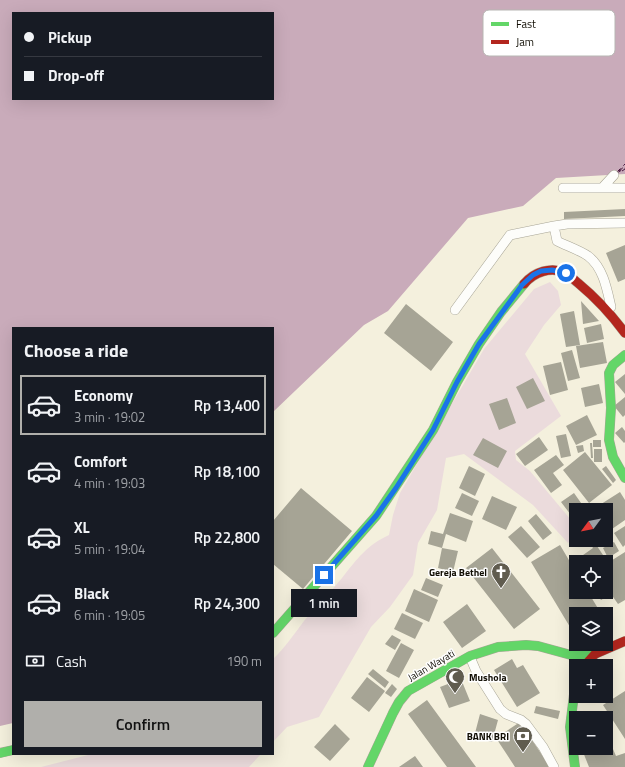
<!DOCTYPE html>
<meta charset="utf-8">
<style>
body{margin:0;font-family:"Titillium Web",sans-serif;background:#242831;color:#f1f3f6;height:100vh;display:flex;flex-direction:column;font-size:15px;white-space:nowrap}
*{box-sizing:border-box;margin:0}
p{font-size:13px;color:#9ea1a6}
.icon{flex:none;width:22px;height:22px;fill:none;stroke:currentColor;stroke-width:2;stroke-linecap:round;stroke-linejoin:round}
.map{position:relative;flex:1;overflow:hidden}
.panel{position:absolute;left:12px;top:327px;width:262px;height:428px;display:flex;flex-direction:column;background:#171b24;border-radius:0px;box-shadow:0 4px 16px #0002}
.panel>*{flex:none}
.banner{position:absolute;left:12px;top:12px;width:262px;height:88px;border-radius:0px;box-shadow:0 4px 16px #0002;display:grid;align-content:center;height:88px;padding:0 12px;background:#171b24}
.needle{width:26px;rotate:238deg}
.buttons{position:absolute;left:569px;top:503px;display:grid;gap:8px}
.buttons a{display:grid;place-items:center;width:44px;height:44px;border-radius:0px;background:#171b24;box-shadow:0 4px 16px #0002;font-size:20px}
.end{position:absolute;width:18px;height:18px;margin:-9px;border:5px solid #1a73e8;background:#fff;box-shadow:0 0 0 2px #fff}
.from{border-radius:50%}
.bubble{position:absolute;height:28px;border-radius:0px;background:#171b24;box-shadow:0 4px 16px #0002;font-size:13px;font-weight:600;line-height:28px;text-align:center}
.banner b{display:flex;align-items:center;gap:14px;height:38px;font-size:15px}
.banner b+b{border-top:1px solid #363941}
.banner i{width:10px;height:10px;background:#f1f3f6}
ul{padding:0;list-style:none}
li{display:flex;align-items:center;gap:12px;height:60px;margin:0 8px 6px;padding:0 4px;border:2px solid transparent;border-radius:0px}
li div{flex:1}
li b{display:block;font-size:15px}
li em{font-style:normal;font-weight:600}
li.current{border-color:#b0afab}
li>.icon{width:36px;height:36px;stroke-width:1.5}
h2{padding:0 12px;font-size:18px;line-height:48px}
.pay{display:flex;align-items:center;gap:10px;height:44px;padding:0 12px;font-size:15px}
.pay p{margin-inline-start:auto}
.primary-button{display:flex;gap:8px;margin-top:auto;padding:8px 12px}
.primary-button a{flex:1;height:46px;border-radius:0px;background:#b0afab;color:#111;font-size:16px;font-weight:600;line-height:46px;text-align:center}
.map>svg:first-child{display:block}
.green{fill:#ebdbdc}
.water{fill:#c9abba;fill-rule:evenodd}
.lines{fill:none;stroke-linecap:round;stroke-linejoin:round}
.ferry{stroke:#4b1940;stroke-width:1;stroke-dasharray:5 4;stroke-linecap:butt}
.building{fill:#a6a495}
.lane-casing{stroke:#a8a596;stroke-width:10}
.fast-casing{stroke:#a8a596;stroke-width:10}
.jam-casing{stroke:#a8a596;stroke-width:10}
.lane{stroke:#fdfdfa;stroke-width:9}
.fast{stroke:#63d668;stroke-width:9}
.jam{stroke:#b3261e;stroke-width:9}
.route{stroke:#1a73e8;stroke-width:5}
.labels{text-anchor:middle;stroke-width:3;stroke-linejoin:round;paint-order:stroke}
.poi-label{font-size:10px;font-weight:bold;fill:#100d03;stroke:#fff;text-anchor:end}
.street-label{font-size:10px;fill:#100d03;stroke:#fff}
.key{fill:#fff;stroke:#b7b6b3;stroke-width:1}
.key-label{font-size:11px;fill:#100d03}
</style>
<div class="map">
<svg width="625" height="767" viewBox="0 0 625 767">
<rect width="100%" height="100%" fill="#f4f0dd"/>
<!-- green -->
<path class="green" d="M 550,282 L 558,291 L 561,305 L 544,325 L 525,354 L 561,416 L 515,451 L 516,460 L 530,471 L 576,526 L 576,534 L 568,543 L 533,505 L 464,454 L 446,458 L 437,510 L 418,543 L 413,575 L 390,607 L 371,627 L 319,717 L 287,727 L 273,742 L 273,659 C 285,648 294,634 304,621 C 316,606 330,593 342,578 C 357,559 367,545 389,535 L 393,515 L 400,493 L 484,349 L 534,289 Z
M 92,754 L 261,754 L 249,767 L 41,767 Z"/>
<!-- water -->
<path class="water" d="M 0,0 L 625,0 L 625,174 L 556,178 L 523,206 L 468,218 L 388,311 L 364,325 L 273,412 L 273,328 L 13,328 L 13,723 L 0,726 ZM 13,13 L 273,13 L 273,99 L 13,99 Z"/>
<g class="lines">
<!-- ferry -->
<path class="ferry" d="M 619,171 L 625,166
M 622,171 L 625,169
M 617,172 L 625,164
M 617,173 L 625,168"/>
</g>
<!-- building -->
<path class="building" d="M 625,209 L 625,216 L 564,219 L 564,212 Z
M 625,245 L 625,279 L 618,282 L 606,253 Z
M 581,301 L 599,321 L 583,324 Z
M 406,304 L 453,342 L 431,371 L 384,333 Z
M 574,311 L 580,345 L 566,347 L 560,314 Z
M 601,324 L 604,339 L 587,343 L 584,328 Z
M 603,342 L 607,363 L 580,368 L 576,346 Z
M 572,350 L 580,378 L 568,381 L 561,353 Z
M 561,362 L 568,390 L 550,395 L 543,366 Z
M 625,374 L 625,394 L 615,382 Z
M 533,378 L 545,401 L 527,409 L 516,387 Z
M 599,384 L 603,403 L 585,407 L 581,388 Z
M 625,397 L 625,415 L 623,417 L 614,406 Z
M 507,398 L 516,423 L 499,430 L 489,404 Z
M 587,415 L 597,435 L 576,445 L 566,426 Z
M 622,427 L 625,431 L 625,442 L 624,443 L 615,433 Z
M 566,434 L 571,456 L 561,458 L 556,436 Z
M 539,437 L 548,450 L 525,466 L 516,454 Z
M 483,438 L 507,451 L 498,468 L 473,455 Z
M 593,440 L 601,440 L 601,447 L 593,447 Z
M 590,443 L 592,443 L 593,458 L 591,458 Z
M 583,445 L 584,451 L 578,453 L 576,446 Z
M 594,449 L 602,449 L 602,462 L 594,462 Z
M 585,452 L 612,485 L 589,503 L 563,470 Z
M 556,455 L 564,465 L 553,473 L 562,485 L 551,493 L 534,470 Z
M 469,466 L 485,474 L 475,496 L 459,488 Z
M 606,466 L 616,480 L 613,483 L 602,469 Z
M 301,488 L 352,531 L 303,589 L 273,564 L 273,521 Z
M 620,492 L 625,500 L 625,520 L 612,529 L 606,519 L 606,510 L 600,510 L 598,506 Z
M 462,493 L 479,501 L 472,516 L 455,508 Z
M 574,493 L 586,510 L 576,510 L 576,517 L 574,519 L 561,502 Z
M 492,496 L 517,507 L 506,530 L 482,519 Z
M 450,513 L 473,521 L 466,542 L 446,534 L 442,548 L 428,544 L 431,531 L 443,534 Z
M 536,514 L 552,533 L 543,540 L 528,521 Z
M 521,526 L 540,547 L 527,558 L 508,537 Z
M 606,526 L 613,536 L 597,546 L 605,558 L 598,562 L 577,562 L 576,560 L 593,548 L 588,540 L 606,540 Z
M 625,526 L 625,545 L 623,547 L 614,533 Z
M 614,542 L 619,551 L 608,558 L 603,548 Z
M 560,545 L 576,572 L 576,592 L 588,592 L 599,610 L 591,614 L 576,614 L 576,623 L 570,627 L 531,562 Z
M 442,548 L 458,551 L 453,572 L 438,568 Z
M 492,548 L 540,609 L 514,629 L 466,568 Z
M 625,552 L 625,600 L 618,604 L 611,594 L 601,600 L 596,592 L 606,592 L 606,564 Z
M 426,578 L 443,585 L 438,597 L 421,590 Z
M 414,589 L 438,600 L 429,622 L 405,611 Z
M 467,604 L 486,631 L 462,648 L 443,622 Z
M 402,613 L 423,623 L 415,639 L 394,629 Z
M 392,635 L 401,640 L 395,650 L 385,644 Z
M 401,643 L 414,650 L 399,678 L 386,671 Z
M 512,659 L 517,668 L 523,665 L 540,693 L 517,707 L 494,670 Z
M 373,669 L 389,682 L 385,688 L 368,674 Z
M 367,677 L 385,691 L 369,712 L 351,698 Z
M 461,679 L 470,701 L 449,708 L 440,687 Z
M 392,684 L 397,689 L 391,697 L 385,693 Z
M 625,691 L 625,739 L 603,705 Z
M 427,700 L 476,767 L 447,767 L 408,714 Z
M 536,706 L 560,711 L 558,719 L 534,713 Z
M 480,714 L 498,720 L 492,742 L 474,737 Z
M 520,722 L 550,767 L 515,767 L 496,738 Z
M 335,724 L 350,739 L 330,761 L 314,747 Z
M 610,742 L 616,756 L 625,753 L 625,767 L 589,767 L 583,752 L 590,749 L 589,748 L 606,748 L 606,744 Z
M 415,756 L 423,767 L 399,767 Z"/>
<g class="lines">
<defs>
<path id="lane" d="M 563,188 L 625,188
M 602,188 L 614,175
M 611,307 C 607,289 603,267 588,256 C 579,250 567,246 557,241 L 554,226 L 567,224 L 625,223
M 455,310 L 510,235 L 554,226
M 470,657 L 476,671 L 500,709 L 506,714 L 521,720 L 526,724 L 543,747 L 554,767"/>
<path id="fast" d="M 625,355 L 613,365 L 609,373 L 611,408 L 609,440 L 613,457 L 625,478
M 273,633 L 376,516 L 433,430 L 457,382 L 479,344 L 501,312 L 524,284
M 0,753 L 13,750
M 368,767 L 393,713 L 399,702 L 408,691 L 470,656 L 498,647 L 526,645 L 538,646 L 571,655 L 595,654
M 575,767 L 570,727 L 576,678"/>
<path id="jam" d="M 524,284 C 534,272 551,266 566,273 C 570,275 574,280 578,283 C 596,298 611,314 625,333
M 586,664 L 595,654 L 625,641"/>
</defs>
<!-- lane casing -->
<use href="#lane" class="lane-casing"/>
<!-- fast casing -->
<use href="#fast" class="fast-casing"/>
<!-- jam casing -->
<use href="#jam" class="jam-casing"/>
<!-- lane -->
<use href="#lane" class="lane"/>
<!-- fast -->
<use href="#fast" class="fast"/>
<!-- jam -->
<use href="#jam" class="jam"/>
</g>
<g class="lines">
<!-- route -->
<path class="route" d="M 324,575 L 376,516 L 396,488 L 433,430 L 457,382 L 479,344 L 522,285 L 533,275 L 541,271 L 552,270 L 566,273"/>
</g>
<!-- icons -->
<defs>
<symbol id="church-pin" viewBox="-11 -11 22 30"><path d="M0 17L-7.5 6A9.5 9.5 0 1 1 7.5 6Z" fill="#605c4f" stroke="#fff"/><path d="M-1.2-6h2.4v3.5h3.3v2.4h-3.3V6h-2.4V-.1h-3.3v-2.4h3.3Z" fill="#fff"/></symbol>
<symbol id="mosque-pin" viewBox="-11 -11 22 30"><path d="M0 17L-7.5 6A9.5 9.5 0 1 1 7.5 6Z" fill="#605c4f" stroke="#fff"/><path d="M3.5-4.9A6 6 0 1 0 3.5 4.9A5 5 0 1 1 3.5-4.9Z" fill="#fff"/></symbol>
<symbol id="bank-pin" viewBox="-11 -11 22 30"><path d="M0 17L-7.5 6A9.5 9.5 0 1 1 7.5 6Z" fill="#605c4f" stroke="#fff"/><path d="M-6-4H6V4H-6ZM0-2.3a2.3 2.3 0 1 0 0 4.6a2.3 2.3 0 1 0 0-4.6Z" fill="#fff"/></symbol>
</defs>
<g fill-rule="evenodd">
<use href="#church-pin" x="490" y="561" width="22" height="30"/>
<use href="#mosque-pin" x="444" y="666" width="22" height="30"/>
<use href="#bank-pin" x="512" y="725" width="22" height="30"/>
</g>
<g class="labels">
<!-- poi labels -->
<g class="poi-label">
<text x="487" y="576">Gereja Bethel</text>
<text x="469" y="681" text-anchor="start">Mushola</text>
<text x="509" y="740">BANK BRI</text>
</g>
<!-- street labels -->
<g class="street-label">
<text transform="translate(431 665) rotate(-30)" y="4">Jalan Wayati</text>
</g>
</g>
<!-- legend -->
<rect x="483" y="10" width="132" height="46" rx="6" class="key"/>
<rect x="491" y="22" width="18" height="4" fill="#63d668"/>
<rect x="491" y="40" width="18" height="4" fill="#b3261e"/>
<g class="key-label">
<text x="516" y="28">Fast</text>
<text x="516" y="46">Jam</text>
</g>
</svg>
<div class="buttons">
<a><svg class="needle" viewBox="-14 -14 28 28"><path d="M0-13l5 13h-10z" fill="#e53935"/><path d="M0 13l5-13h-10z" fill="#9ea1a6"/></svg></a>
<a><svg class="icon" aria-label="locate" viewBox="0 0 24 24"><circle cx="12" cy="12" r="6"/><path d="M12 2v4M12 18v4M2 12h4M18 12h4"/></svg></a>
<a><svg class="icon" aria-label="layers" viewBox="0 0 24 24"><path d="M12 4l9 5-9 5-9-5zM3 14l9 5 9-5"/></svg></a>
<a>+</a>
<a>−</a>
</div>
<i class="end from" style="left:566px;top:273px"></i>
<i class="end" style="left:324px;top:575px"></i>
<div class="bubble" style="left:291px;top:589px;width:66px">1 min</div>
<div class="banner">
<b><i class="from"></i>Pickup</b>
<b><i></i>Drop-off</b>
</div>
<section class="panel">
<h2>Choose a ride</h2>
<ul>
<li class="current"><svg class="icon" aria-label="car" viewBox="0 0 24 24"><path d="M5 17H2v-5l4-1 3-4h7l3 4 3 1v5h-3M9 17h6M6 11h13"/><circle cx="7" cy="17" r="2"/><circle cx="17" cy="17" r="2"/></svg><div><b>Economy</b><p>3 min · 19:02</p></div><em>Rp 13,400</em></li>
<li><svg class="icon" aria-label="car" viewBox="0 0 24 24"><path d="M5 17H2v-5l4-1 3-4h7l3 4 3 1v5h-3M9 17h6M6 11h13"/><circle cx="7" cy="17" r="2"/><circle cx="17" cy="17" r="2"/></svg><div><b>Comfort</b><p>4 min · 19:03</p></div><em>Rp 18,100</em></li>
<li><svg class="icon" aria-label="car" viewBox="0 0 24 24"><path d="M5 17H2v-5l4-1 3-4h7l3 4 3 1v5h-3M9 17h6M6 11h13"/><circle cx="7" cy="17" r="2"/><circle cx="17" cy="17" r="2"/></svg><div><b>XL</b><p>5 min · 19:04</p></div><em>Rp 22,800</em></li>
<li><svg class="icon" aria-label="car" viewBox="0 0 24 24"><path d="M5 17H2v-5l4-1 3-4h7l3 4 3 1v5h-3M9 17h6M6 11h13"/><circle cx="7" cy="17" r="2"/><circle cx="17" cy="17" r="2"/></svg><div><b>Black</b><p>6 min · 19:05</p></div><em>Rp 24,300</em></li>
</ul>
<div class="pay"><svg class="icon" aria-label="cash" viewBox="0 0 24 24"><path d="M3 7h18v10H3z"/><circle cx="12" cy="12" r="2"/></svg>Cash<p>190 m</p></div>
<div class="primary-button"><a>Confirm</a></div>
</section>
</div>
